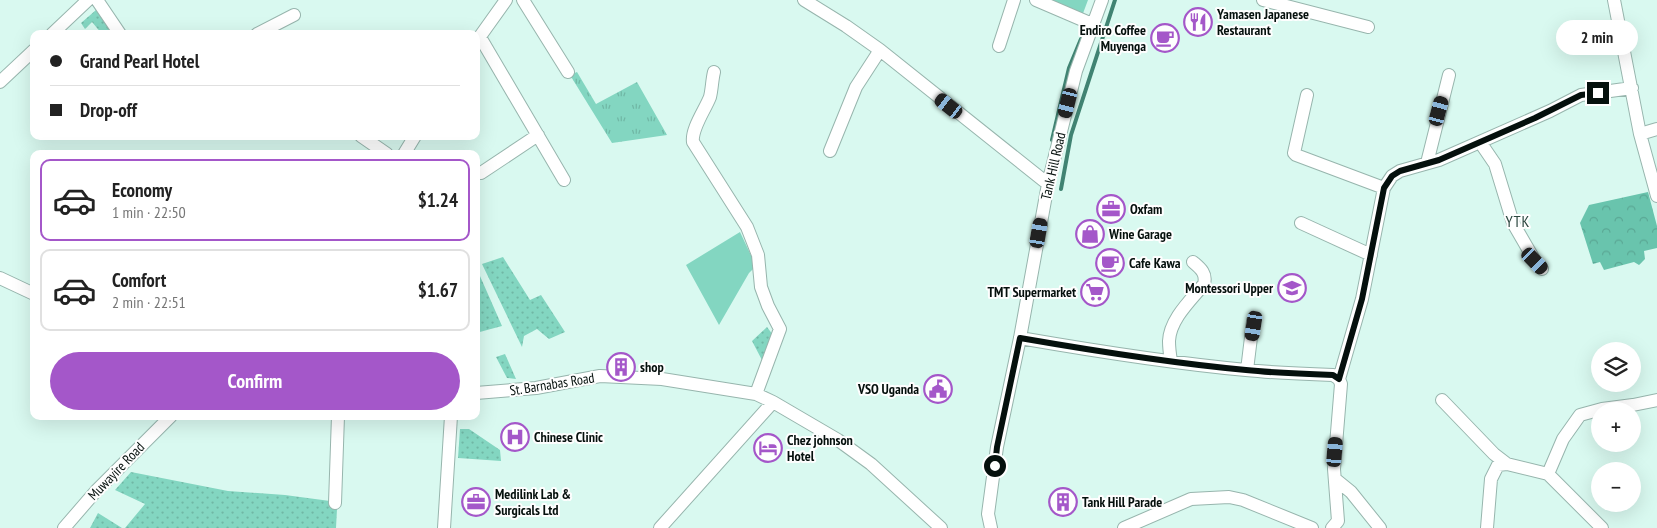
<!DOCTYPE html>
<meta charset="utf-8">
<style>
body{margin:0;font-family:"PT Sans Narrow",sans-serif;background:#f2f2f2;color:#222;height:100vh;display:flex;flex-direction:column;font-size:19px;white-space:nowrap}
*{box-sizing:border-box;margin:0}
p{font-size:16px;color:#767676}
.icon{flex:none;width:28px;height:28px;fill:none;stroke:currentColor;stroke-width:2;stroke-linecap:round;stroke-linejoin:round}
.map{position:relative;flex:1;overflow:hidden}
.sheet{position:absolute;left:30px;top:150px;width:450px;height:270px;display:flex;flex-direction:column;background:#fff;border-radius:10px;box-shadow:0 5px 20px #0002}
.sheet>*{flex:none}
.hud{position:absolute;left:30px;top:30px;width:450px;height:110px;border-radius:10px;box-shadow:0 5px 20px #0002;display:grid;align-content:center;height:110px;padding:0 20px;background:#fff}
.tools{position:absolute;left:1591px;top:342px;display:grid;gap:10px}
.tools a{display:grid;place-items:center;width:50px;height:50px;border-radius:50%;background:#fff;box-shadow:0 5px 20px #0002;font-size:25px}
.end{position:absolute;width:22px;height:22px;margin:-11px;border:6px solid #05100d;background:#fff;box-shadow:0 0 0 2px #fff}
.from{border-radius:50%}
.bubble{position:absolute;height:35px;border-radius:18px;background:#fff;box-shadow:0 5px 20px #0002;font-size:16px;font-weight:800;line-height:35px;text-align:center}
.car{position:absolute;width:15px;height:30px;margin:-15px -8px;border-radius:6px;box-shadow:0 0 4px 1px #0007;background:linear-gradient(#222 24%,#8ab4d8 0 40%,#222 0 76%,#8ab4d8 0 86%,#222 0)}
.hud b{display:flex;align-items:center;gap:18px;height:48px;font-size:19px}
.hud b+b{border-top:1px solid #e0e0e0}
.hud i{width:12px;height:12px;background:#222}
ul{padding:9px 0 0;list-style:none}
li{display:flex;align-items:center;gap:15px;height:82px;margin:0 10px 8px;padding:0 10px;border:2px solid #e0e0e0;border-radius:10px}
li div{flex:1}
li b{display:block;font-size:19px}
li em{font-style:normal;font-weight:800}
li.active{border-color:#a457c9}
li>.icon{width:45px;height:45px;stroke-width:1.5}
.button{display:flex;gap:10px;margin-top:auto;padding:10px 20px}
.button a{flex:1;height:58px;border-radius:30px;background:#a457c9;color:#fff;font-size:20px;font-weight:800;line-height:58px;text-align:center}
.map>svg:first-child{display:block}
.grass{fill:url(#grass-tufts)}
.forest{fill:url(#forest-crowns)}
.park{fill:#83d6c1}
.garden{fill:url(#garden-dots)}
.lines{fill:none;stroke-linecap:round;stroke-linejoin:round}
.stream{stroke:#408372;stroke-width:4}
.minor-casing{stroke:#97b5ad;stroke-width:14}
.minor{stroke:#fff;stroke-width:12}
.route{stroke:#05100d;stroke-width:6}
.labels{text-anchor:middle;stroke-width:4;stroke-linejoin:round;paint-order:stroke}
.poi-label{font-size:14px;font-weight:bold;fill:#05100d;stroke:#fefefe;text-anchor:start}
.street-label{font-size:14px;fill:#05100d;stroke:#fefefe}
.quarter-label{font-size:16px;letter-spacing:1px;fill:#2c473f;stroke:#fefefe}
</style>
<div class="map">
<svg width="1657" height="528" viewBox="0 0 1657 528">
<defs>
<pattern id="grass-tufts" width="24" height="20" patternUnits="userSpaceOnUse" patternTransform="scale(1.25)"><rect width="24" height="20" fill="#83d6c1"/><path d="M3 7l-1-3M5 7V3M7 7l1-3M15 17l-1-3M17 17v-4M19 17l1-3" fill="none" stroke="#70b7a5"/></pattern>
<pattern id="forest-crowns" width="20" height="18" patternUnits="userSpaceOnUse" patternTransform="scale(1.25)"><rect width="20" height="18" fill="#69c4ad"/><path d="M2 6a3 3 0 1 1 6 0M12 15a3 3 0 1 1 6 0" fill="none" stroke="#5aa794"/></pattern>
<pattern id="garden-dots" width="8" height="8" patternUnits="userSpaceOnUse" patternTransform="scale(1.25)"><rect width="8" height="8" fill="#83d6c1"/><path d="M2 2h.1M6 6h.1" fill="none" stroke="#70b7a5" stroke-width="1.8" stroke-linecap="round"/></pattern>
</defs>
<rect width="100%" height="100%" fill="#d9f9f0"/>
<!-- grass -->
<path class="grass" d="M 577,72 L 596,104 L 637,82 L 667,135 L 612,143 L 570,75 Z"/>
<!-- forest -->
<path class="forest" d="M 1648,192 L 1657,226 L 1657,248 L 1644,251 L 1645,259 L 1639,265 L 1634,262 L 1604,270 L 1600,262 L 1593,264 L 1580,223 L 1589,205 Z"/>
<!-- park -->
<path class="park" d="M 1047,0 L 1088,0 L 1082,16 Z
M 740,232 L 756,266 L 749,273 L 719,325 L 686,265 Z"/>
<!-- garden -->
<path class="garden" d="M 96,10 L 113,34 L 102,34 L 92,22 L 85,29 L 81,23 Z
M 503,257 L 530,300 L 541,295 L 565,332 L 549,339 L 537,329 L 524,336 L 522,347 L 482,264 Z
M 476,267 L 502,326 L 476,333 Z
M 767,327 L 773,335 L 763,362 L 752,341 Z
M 505,354 L 516,379 L 507,378 L 496,357 Z
M 460,429 L 469,429 L 500,450 L 501,461 L 458,458 Z
M 131,472 L 228,491 L 285,495 L 330,501 L 337,509 L 336,528 L 125,528 L 145,504 L 115,490 Z
M 98,513 L 122,528 L 90,528 Z"/>
<g class="lines">
<!-- stream -->
<path class="stream" d="M 1052,140 L 1069,68 L 1081,39
M 1061,189 L 1071,135 L 1115,0"/>
<defs>
<path id="minor" d="M 97,0 L 120,34
M 523,0 L 568,72
M 804,0 L 846,26 L 880,50 L 1048,184
M 1036,0 L 1092,24
M 1263,0 L 1368,27
M 1614,0 L 1640,134 L 1657,196
M 52,34 L 88,0
M 257,34 L 294,15
M 480,37 L 564,180
M 476,42 L 506,0
M 999,46 L 1014,0
M 714,72 C 712,80 712,89 710,97 C 705,110 691,129 693,142 L 747,227 L 758,255 L 761,287 L 768,306 L 780,329 L 756,394
M 0,82 L 34,50
M 1307,95 L 1294,153 L 1296,155 L 1384,188
M 1640,134 L 1657,129
M 361,136 L 387,154
M 1480,142 L 1495,164 L 1513,223 L 1535,261 L 1542,269
M 830,151 L 856,87 L 880,50
M 404,154 L 415,136
M 1427,163 L 1449,75
M 481,173 L 538,135
M 1301,223 L 1371,255
M 0,278 L 34,294
M 1020,338 C 1095,351 1170,363 1246,370 C 1275,373 1304,374 1333,375 L 1339,379
M 1171,361 C 1170,355 1169,348 1169,341 C 1170,319 1191,300 1204,284 C 1207,273 1200,268 1193,262
M 1247,370 L 1253,321
M 476,393 L 536,388 L 600,376 L 662,379 L 756,394 L 773,402 L 838,440 L 871,464 L 941,528
M 1442,400 L 1494,454 L 1507,464 L 1548,474 L 1602,528
M 1548,474 L 1563,439 L 1580,415 L 1602,409 L 1633,405 L 1657,400
M 1335,479 L 1351,492 L 1380,528
M 335,503 L 338,416
M 64,528 L 96,491 L 171,416
M 444,528 L 451,416
M 660,528 L 773,402
M 991,528 L 988,514 L 997,447 L 1020,338 L 1048,184 L 1076,71 L 1102,0
M 1124,528 L 1191,499 L 1229,497 L 1243,500 L 1312,528
M 1332,528 L 1338,521 L 1334,469 L 1341,384 L 1339,379 L 1362,299 L 1384,188 L 1392,176 L 1400,171 L 1439,160 L 1550,111 L 1581,95 L 1632,88
M 1487,528 L 1491,479 L 1498,465 L 1507,464"/>
</defs>
<!-- minor casing -->
<use href="#minor" class="minor-casing"/>
<!-- minor -->
<use href="#minor" class="minor"/>
</g>
<g class="lines">
<!-- route -->
<path class="route" d="M 995,466 L 997,447 L 1020,338 C 1095,351 1170,363 1246,370 C 1275,373 1304,374 1333,375 L 1339,379 L 1362,299 L 1384,188 L 1392,176 L 1400,171 L 1439,160 L 1535,118 L 1581,95 L 1598,93"/>
</g>
<!-- icons -->
<defs>
<symbol id="restaurant-ring" viewBox="-11 -11 22 22"><circle r="9.5" fill="#fefefe" stroke="#a457c9" stroke-width="1.5"/><path d="M-5-6h1v4h1v-4h1v4h1v-4h1v5L-1.5 .5V6h-2V.5L-5-1ZM5-6V6H3V1.5H1.5Q1.5-4 5-6Z" fill="#a457c9"/></symbol>
<symbol id="cafe-ring" viewBox="-11 -11 22 22"><circle r="9.5" fill="#fefefe" stroke="#a457c9" stroke-width="1.5"/><path d="M-5.5-4.5H6V0H3Q3 3.5 0 3.5H-2.5Q-5.5 3.5-5.5 0ZM3-3.2v2h1.7v-2ZM-6 4.5H4V6H-6Z" fill="#a457c9"/></symbol>
<symbol id="office-ring" viewBox="-11 -11 22 22"><circle r="9.5" fill="#fefefe" stroke="#a457c9" stroke-width="1.5"/><path d="M-6-3h4V-5.5h4V-3h4V5H-6ZM-1-4.5V-3h2v-1.5ZM-6 0V1H6V0Z" fill="#a457c9"/></symbol>
<symbol id="shop-ring" viewBox="-11 -11 22 22"><circle r="9.5" fill="#fefefe" stroke="#a457c9" stroke-width="1.5"/><path d="M-5-2.5h2.3a2.7 3.5 0 0 1 5.4 0H5L5.5 6h-11ZM-1.5-2.5h3a1.5 2.3 0 0 0-3 0Z" fill="#a457c9"/></symbol>
<symbol id="school-ring" viewBox="-11 -11 22 22"><circle r="9.5" fill="#fefefe" stroke="#a457c9" stroke-width="1.5"/><path d="M0-5L7-2L0 1L-7-2ZM-4 1L0 2.5L4 1V4Q0 6-4 4Z" fill="#a457c9"/></symbol>
<symbol id="supermarket-ring" viewBox="-11 -11 22 22"><circle r="9.5" fill="#fefefe" stroke="#a457c9" stroke-width="1.5"/><path d="M-6-5.5h2.5l.6 2H6L4.5 2H-2.5L-4.4-4H-6ZM-1.5 3.2a1.3 1.3 0 1 0 .1 0ZM3 3.2a1.3 1.3 0 1 0 .1 0Z" fill="#a457c9"/></symbol>
<symbol id="building-ring" viewBox="-11 -11 22 22"><circle r="9.5" fill="#fefefe" stroke="#a457c9" stroke-width="1.5"/><path d="M-4-6H4V6H1V3H-1V6H-4ZM-2.5-4.3h1.7v1.8h-1.7ZM.8-4.3h1.7v1.8H.8ZM-2.5-1h1.7V.8h-1.7ZM.8-1h1.7V.8H.8Z" fill="#a457c9"/></symbol>
<symbol id="civic-ring" viewBox="-11 -11 22 22"><circle r="9.5" fill="#fefefe" stroke="#a457c9" stroke-width="1.5"/><path d="M-.6-6.5H3V-4.5H.6V-3L4-1V1h2V6H-6V1h2V-1L-.6-3ZM-1.2 2.5V6h2.4V2.5Z" fill="#a457c9"/></symbol>
<symbol id="hospital-ring" viewBox="-11 -11 22 22"><circle r="9.5" fill="#fefefe" stroke="#a457c9" stroke-width="1.5"/><path d="M-5-5h3v3.5h4V-5h3V5h-3V1.5h-4V5h-3Z" fill="#a457c9"/></symbol>
<symbol id="hotel-ring" viewBox="-11 -11 22 22"><circle r="9.5" fill="#fefefe" stroke="#a457c9" stroke-width="1.5"/><path d="M-6-4.5h1.5V1H6V5H4.5V3h-9V5H-6ZM-4 0a1.8 1.8 0 1 1 3.6 0ZM.5 0V-2.5h3Q6-2.5 6 0Z" fill="#a457c9"/></symbol>
</defs>
<g fill-rule="evenodd">
<use href="#restaurant-ring" x="1182" y="6" width="32" height="32"/>
<use href="#cafe-ring" x="1149" y="22" width="32" height="32"/>
<use href="#office-ring" x="1095" y="193" width="32" height="32"/>
<use href="#shop-ring" x="1074" y="218" width="32" height="32"/>
<use href="#cafe-ring" x="1094" y="247" width="32" height="32"/>
<use href="#school-ring" x="1276" y="272" width="32" height="32"/>
<use href="#supermarket-ring" x="1079" y="276" width="32" height="32"/>
<use href="#building-ring" x="605" y="351" width="32" height="32"/>
<use href="#civic-ring" x="922" y="373" width="32" height="32"/>
<use href="#hospital-ring" x="499" y="421" width="32" height="32"/>
<use href="#hotel-ring" x="752" y="432" width="32" height="32"/>
<use href="#office-ring" x="460" y="486" width="32" height="32"/>
<use href="#building-ring" x="1047" y="486" width="32" height="32"/>
</g>
<g class="labels">
<!-- poi labels -->
<g class="poi-label">
<text x="1217" y="19">Yamasen Japanese<tspan x="1217" dy="16">Restaurant</tspan></text>
<text x="1146" y="35" text-anchor="end">Endiro Coffee<tspan x="1146" dy="16">Muyenga</tspan></text>
<text x="1130" y="214">Oxfam</text>
<text x="1109" y="239">Wine Garage</text>
<text x="1129" y="268">Cafe Kawa</text>
<text x="1273" y="293" text-anchor="end">Montessori Upper</text>
<text x="1076" y="297" text-anchor="end">TMT Supermarket</text>
<text x="640" y="372">shop</text>
<text x="919" y="394" text-anchor="end">VSO Uganda</text>
<text x="534" y="442">Chinese Clinic</text>
<text x="787" y="445">Chez johnson<tspan x="787" dy="16">Hotel</tspan></text>
<text x="495" y="499">Medilink Lab &amp;<tspan x="495" dy="16">Surgicals Ltd</tspan></text>
<text x="1082" y="507">Tank Hill Parade</text>
</g>
<!-- street labels -->
<g class="street-label">
<text transform="translate(1053 166) rotate(-77)" y="5">Tank Hill Road</text>
<text transform="translate(552 384) rotate(-9)" y="5">St. Barnabas Road</text>
<text transform="translate(116 471) rotate(-46)" y="5">Muwayire Road</text>
</g>
<!-- quarter labels -->
<g class="quarter-label">
<text x="1518" y="227">YTK</text>
</g>
</g>
</svg>
<div class="tools">
<a><svg class="icon" aria-label="layers" viewBox="0 0 24 24"><path d="M12 4l9 5-9 5-9-5zM3 14l9 5 9-5"/></svg></a>
<a>+</a>
<a>−</a>
</div>
<i class="end from" style="left:995px;top:466px"></i>
<i class="end" style="left:1598px;top:93px"></i>
<div class="bubble" style="left:1556px;top:20px;width:82px">2 min</div>
<i class="car" style="left:1068px;top:103px;rotate:194deg"></i>
<i class="car" style="left:949px;top:106px;rotate:308deg"></i>
<i class="car" style="left:1439px;top:111px;rotate:15deg"></i>
<i class="car" style="left:1039px;top:233px;rotate:10deg"></i>
<i class="car" style="left:1535px;top:261px;rotate:136deg"></i>
<i class="car" style="left:1254px;top:326px;rotate:189deg"></i>
<i class="car" style="left:1335px;top:452px;rotate:5deg"></i>
<div class="hud">
<b><i class="from"></i>Grand Pearl Hotel</b>
<b><i></i>Drop-off</b>
</div>
<section class="sheet">
<ul>
<li class="active"><svg class="icon" aria-label="car" viewBox="0 0 24 24"><path d="M5 17H2v-5l4-1 3-4h7l3 4 3 1v5h-3M9 17h6M6 11h13"/><circle cx="7" cy="17" r="2"/><circle cx="17" cy="17" r="2"/></svg><div><b>Economy</b><p>1 min · 22:50</p></div><em>$1.24</em></li>
<li><svg class="icon" aria-label="car" viewBox="0 0 24 24"><path d="M5 17H2v-5l4-1 3-4h7l3 4 3 1v5h-3M9 17h6M6 11h13"/><circle cx="7" cy="17" r="2"/><circle cx="17" cy="17" r="2"/></svg><div><b>Comfort</b><p>2 min · 22:51</p></div><em>$1.67</em></li>
</ul>
<div class="button"><a>Confirm</a></div>
</section>
</div>
